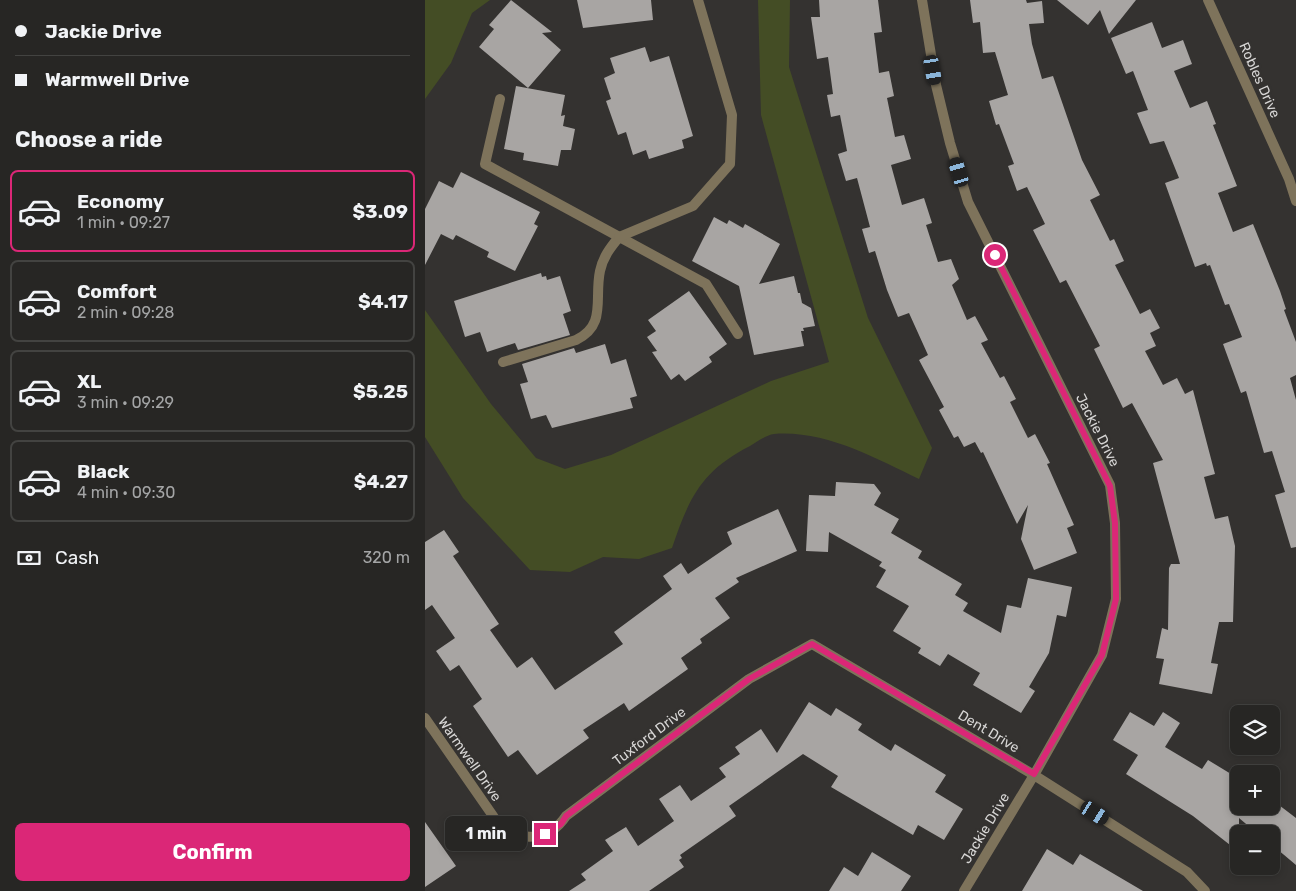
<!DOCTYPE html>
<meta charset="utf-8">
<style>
body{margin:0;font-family:Rubik,sans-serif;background:#333231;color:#f1f3f6;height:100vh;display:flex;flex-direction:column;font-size:19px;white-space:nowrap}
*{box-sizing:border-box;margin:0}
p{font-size:16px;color:#a4a5a6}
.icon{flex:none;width:28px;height:28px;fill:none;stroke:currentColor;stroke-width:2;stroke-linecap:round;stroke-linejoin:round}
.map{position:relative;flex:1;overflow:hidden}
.side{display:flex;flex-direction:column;background:#272624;width:425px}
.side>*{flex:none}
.top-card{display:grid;align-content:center;height:110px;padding:0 15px;background:#272624}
.tools{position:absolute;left:805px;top:705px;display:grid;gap:10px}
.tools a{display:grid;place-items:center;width:50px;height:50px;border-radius:8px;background:#272624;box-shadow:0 2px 8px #0003,0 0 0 1px #434341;font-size:25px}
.end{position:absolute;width:22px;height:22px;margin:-11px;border:6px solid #db2777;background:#fff;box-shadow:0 0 0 2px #fff}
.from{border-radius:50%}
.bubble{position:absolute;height:35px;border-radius:8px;background:#272624;box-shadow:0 2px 8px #0003,0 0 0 1px #434341;font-size:16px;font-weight:700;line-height:35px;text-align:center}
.car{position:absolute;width:15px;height:30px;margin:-15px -8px;border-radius:6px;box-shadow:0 0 4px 1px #0007;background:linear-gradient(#222 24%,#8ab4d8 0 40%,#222 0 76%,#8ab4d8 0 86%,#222 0)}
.top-card b{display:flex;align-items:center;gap:18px;height:48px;font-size:19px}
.top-card b+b{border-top:1px solid #434341}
.top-card i{width:12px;height:12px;background:#f1f3f6}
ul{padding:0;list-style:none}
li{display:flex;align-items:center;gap:15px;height:82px;margin:0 10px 8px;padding:0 5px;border:2px solid #434341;border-radius:8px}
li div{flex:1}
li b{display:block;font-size:19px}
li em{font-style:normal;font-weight:700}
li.active{border-color:#db2777}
li>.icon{width:45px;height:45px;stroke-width:1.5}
h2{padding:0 15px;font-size:22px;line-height:60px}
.pay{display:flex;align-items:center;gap:12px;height:55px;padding:0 15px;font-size:19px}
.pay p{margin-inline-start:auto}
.primary-button{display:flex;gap:10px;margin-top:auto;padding:10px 15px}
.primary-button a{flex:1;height:58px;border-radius:8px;background:#db2777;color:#fff;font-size:20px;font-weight:700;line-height:58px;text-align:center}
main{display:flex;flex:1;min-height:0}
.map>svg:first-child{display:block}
.green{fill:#444d25}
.building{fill:#a8a5a3}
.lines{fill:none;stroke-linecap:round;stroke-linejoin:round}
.lane{stroke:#7e735b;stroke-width:10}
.street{stroke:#7e735b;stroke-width:10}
.route{stroke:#db2777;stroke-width:6}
.labels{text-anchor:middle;stroke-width:5;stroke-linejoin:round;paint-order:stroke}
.street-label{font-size:14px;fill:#d7d6d5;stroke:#343230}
</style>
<main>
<section class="side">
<div class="top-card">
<b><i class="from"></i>Jackie Drive</b>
<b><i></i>Warmwell Drive</b>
</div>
<h2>Choose a ride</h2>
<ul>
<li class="active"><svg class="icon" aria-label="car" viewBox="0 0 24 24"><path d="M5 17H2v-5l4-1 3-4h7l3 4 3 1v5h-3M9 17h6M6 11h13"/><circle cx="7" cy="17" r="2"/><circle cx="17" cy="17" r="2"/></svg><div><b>Economy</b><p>1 min · 09:27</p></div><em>$3.09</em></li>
<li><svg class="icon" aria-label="car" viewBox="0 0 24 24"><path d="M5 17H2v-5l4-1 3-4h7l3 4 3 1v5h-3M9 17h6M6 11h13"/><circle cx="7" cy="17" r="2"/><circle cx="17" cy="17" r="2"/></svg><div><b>Comfort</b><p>2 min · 09:28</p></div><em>$4.17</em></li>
<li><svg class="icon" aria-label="car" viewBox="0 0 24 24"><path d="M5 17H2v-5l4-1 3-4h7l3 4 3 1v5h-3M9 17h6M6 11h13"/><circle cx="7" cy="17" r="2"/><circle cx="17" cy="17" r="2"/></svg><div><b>XL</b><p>3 min · 09:29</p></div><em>$5.25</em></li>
<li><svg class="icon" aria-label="car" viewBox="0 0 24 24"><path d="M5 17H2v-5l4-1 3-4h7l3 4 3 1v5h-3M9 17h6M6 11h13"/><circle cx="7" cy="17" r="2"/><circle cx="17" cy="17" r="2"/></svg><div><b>Black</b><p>4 min · 09:30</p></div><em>$4.27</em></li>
</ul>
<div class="pay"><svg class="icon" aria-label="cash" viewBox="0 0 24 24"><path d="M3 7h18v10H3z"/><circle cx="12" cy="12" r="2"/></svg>Cash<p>320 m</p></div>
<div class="primary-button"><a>Confirm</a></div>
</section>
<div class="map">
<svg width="871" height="891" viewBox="0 0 871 891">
<rect width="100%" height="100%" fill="#343230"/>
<!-- green -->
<path class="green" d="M 0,0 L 65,0 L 47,13 L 26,63 L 0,99 Z
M 333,0 L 365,0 L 364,67 L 443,318 L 507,448 L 494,479 C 450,458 400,430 349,434 C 341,435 332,442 325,446 C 276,471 264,498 247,548 L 214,559 L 178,557 L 145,572 L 105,570 L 38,498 L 0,437 L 0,310 L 66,404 L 111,458 L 140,469 L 186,455 L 346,381 L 404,362 L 336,115 Z"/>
<!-- building -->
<path class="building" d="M 86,0 L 127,32 L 117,33 L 136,50 L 103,88 L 54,47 L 69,29 L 64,25 Z
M 152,0 L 226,0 L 228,20 L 158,28 Z
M 394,0 L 453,0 L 457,32 L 449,33 L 454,73 L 464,71 L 469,96 L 462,98 L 470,137 L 479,135 L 486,159 L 466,165 L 477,205 L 499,198 L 507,223 L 501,225 L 513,262 L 526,259 L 534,279 L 527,285 L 542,320 L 550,316 L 563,340 L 556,343 L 575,378 L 579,376 L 591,399 L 585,402 L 603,438 L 610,434 L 625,463 L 622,464 L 649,525 L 642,528 L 652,553 L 609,570 L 596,539 L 603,505 L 592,524 L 558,452 L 556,453 L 550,442 L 539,447 L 533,436 L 529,438 L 514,410 L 519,407 L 494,360 L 503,355 L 484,313 L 473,317 L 462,290 L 450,251 L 444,253 L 437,229 L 445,227 L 432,178 L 421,181 L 413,154 L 422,151 L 415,115 L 406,117 L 402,95 L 408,94 L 403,57 L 392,59 L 386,17 L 395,17 Z
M 545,0 L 601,0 L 602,3 L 617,1 L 619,23 L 604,24 L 607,44 L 617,79 L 628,76 L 657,160 L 675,195 L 665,200 L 685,241 L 689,239 L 699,261 L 690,265 L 715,314 L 725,309 L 735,328 L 725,333 L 731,346 L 720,351 L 738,385 L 752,378 L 760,394 L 768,390 L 790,474 L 779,477 L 790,519 L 803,516 L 810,546 L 808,622 L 794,622 L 786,663 L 793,664 L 787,694 L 734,684 L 739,659 L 731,658 L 737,628 L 743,630 L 744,568 L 746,564 L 755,564 L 728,463 L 738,460 L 707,403 L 698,408 L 669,349 L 675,346 L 641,280 L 635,283 L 608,230 L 620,224 L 602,187 L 592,191 L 583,166 L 589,164 L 574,124 L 571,125 L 564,101 L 583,95 L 570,52 L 558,53 L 555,22 L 548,23 Z
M 632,0 L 711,0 L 684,34 L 675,10 L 663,25 Z
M 727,22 L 737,48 L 758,40 L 767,64 L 749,71 L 765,108 L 782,101 L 791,124 L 788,125 L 812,186 L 793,193 L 808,232 L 828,224 L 855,291 L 861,309 L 859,310 L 871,342 L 871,375 L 865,378 L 871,400 L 871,547 L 866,548 L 850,495 L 860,492 L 847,451 L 839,453 L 821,391 L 816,393 L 798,344 L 817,337 L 804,304 L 800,305 L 785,265 L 782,266 L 781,263 L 770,267 L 740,183 L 754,178 L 739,141 L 725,144 L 712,113 L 723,110 L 708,71 L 701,74 L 686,38 Z
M 220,47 L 225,62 L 244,56 L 268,136 L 257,140 L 259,148 L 224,159 L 221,150 L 208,155 L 201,132 L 193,135 L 181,101 L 186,99 L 179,78 L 190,73 L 185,58 Z
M 91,86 L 140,95 L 136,116 L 140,115 L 138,126 L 150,129 L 146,150 L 136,150 L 133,166 L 98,160 L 99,153 L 79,149 Z
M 36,172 L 115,212 L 109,224 L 113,226 L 90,271 L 62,257 L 64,252 L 31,235 L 28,240 L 16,234 L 0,265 L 0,209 L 14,181 L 28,188 Z
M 289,217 L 302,224 L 304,220 L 318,228 L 320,224 L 355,244 L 334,284 L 369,276 L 373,293 L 375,293 L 377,303 L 386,308 L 390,326 L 378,328 L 379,331 L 376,331 L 379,346 L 329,355 L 314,286 L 267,261 Z
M 116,273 L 117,277 L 121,276 L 122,280 L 135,276 L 146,311 L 138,314 L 145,335 L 93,350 L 90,343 L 62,352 L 55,332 L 40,337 L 29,301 Z
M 264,291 L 302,344 L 284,357 L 287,362 L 260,381 L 254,374 L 246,380 L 227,352 L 232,351 L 222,337 L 231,331 L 223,320 Z
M 180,344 L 186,364 L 201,359 L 212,396 L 205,398 L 208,408 L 127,428 L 121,415 L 106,419 L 95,384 L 103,382 L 97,364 L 149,348 L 151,353 Z
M 411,482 L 449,484 L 456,493 L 449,505 L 474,519 L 466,533 L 497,551 L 493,558 L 537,584 L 530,595 L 543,603 L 538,611 L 576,633 L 582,605 L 596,608 L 603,578 L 647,587 L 641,617 L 632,615 L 624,653 L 604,687 L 610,691 L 596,713 L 548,685 L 555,673 L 523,654 L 515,666 L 493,653 L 496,648 L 468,631 L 484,606 L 451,587 L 461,570 L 454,566 L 457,562 L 404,532 L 403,552 L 381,551 L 384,495 L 410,496 Z
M 353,509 L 372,551 L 311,578 L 314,582 L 290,598 L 305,618 L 275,639 L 277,643 L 256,658 L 263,669 L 204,711 L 199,703 L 158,730 L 164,738 L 112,775 L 93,750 L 83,757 L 48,706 L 57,699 L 34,665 L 25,671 L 11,651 L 30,638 L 7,605 L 0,610 L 0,542 L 19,530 L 34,552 L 28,556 L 74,624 L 65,630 L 92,668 L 107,657 L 130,690 L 198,644 L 189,632 L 247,589 L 238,576 L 256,563 L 263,574 L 307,544 L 302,532 Z
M 384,702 L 406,716 L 411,708 L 437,724 L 433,730 L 466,751 L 470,744 L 521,775 L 510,792 L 538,809 L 519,840 L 493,825 L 488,835 L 406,787 L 413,776 L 378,754 L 304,806 L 311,816 L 255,855 L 257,858 L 254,860 L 259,867 L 224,891 L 144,891 L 161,880 L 156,874 L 188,851 L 180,840 L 201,827 L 213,846 L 249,821 L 234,799 L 255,785 L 266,801 L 301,777 L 294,768 L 315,754 L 310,747 L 336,729 L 352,753 Z
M 705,712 L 729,726 L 738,712 L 755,723 L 740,747 L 777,769 L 783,760 L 811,777 L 814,780 L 814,806 L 846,806 L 846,799 L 871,818 L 871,865 L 846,844 L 846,834 L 833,834 L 814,818 L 814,852 L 768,816 L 701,774 L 713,755 L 688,740 Z
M 0,822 L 31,866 L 0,887 Z
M 622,849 L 648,865 L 655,854 L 718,891 L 597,891 Z
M 447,852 L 486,876 L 476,891 L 404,891 L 419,867 L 433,876 Z"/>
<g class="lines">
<!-- lane -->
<path class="lane" d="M 75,99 L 60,164 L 281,284 L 313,334
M 78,362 L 151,340 C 182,325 169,299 175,271 C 178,257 185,248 194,237"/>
<!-- street -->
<path class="street" d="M 497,0 L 511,85 L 525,143 L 543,202 L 685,485 L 690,523 L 691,599 L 677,655 L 609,775 L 539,891
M 783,0 L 864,179 L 871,201
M 194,237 L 268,206 L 305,164 L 307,115 L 273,0
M 0,718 L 75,826 C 98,843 125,840 141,816 L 324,679 L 387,644 L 609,775 L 762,872 L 780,891"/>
</g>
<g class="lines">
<!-- route -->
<path class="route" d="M 120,834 L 136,824 L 141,816 L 324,679 L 387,644 L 609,774 L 677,655 L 691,599 L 690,523 L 685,486 L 570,255"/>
</g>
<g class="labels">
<!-- street labels -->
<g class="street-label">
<text transform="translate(835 80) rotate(66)" y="5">Robles Drive</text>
<text transform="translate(673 430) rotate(63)" y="5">Jackie Drive</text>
<text transform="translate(564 731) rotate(31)" y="5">Dent Drive</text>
<text transform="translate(224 736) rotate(-37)" y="5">Tuxford Drive</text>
<text transform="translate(45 759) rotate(55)" y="5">Warmwell Drive</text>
<text transform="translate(560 828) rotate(-59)" y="5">Jackie Drive</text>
</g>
</g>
</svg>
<div class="tools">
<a><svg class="icon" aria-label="layers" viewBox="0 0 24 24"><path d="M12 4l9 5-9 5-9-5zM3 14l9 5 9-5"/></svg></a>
<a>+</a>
<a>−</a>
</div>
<i class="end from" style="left:570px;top:255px"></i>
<i class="end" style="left:120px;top:834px"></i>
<div class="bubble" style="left:20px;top:816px;width:82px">1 min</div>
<i class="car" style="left:508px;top:70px;rotate:170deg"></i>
<i class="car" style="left:534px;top:172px;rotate:343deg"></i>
<i class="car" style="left:670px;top:813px;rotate:122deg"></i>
</div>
</main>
